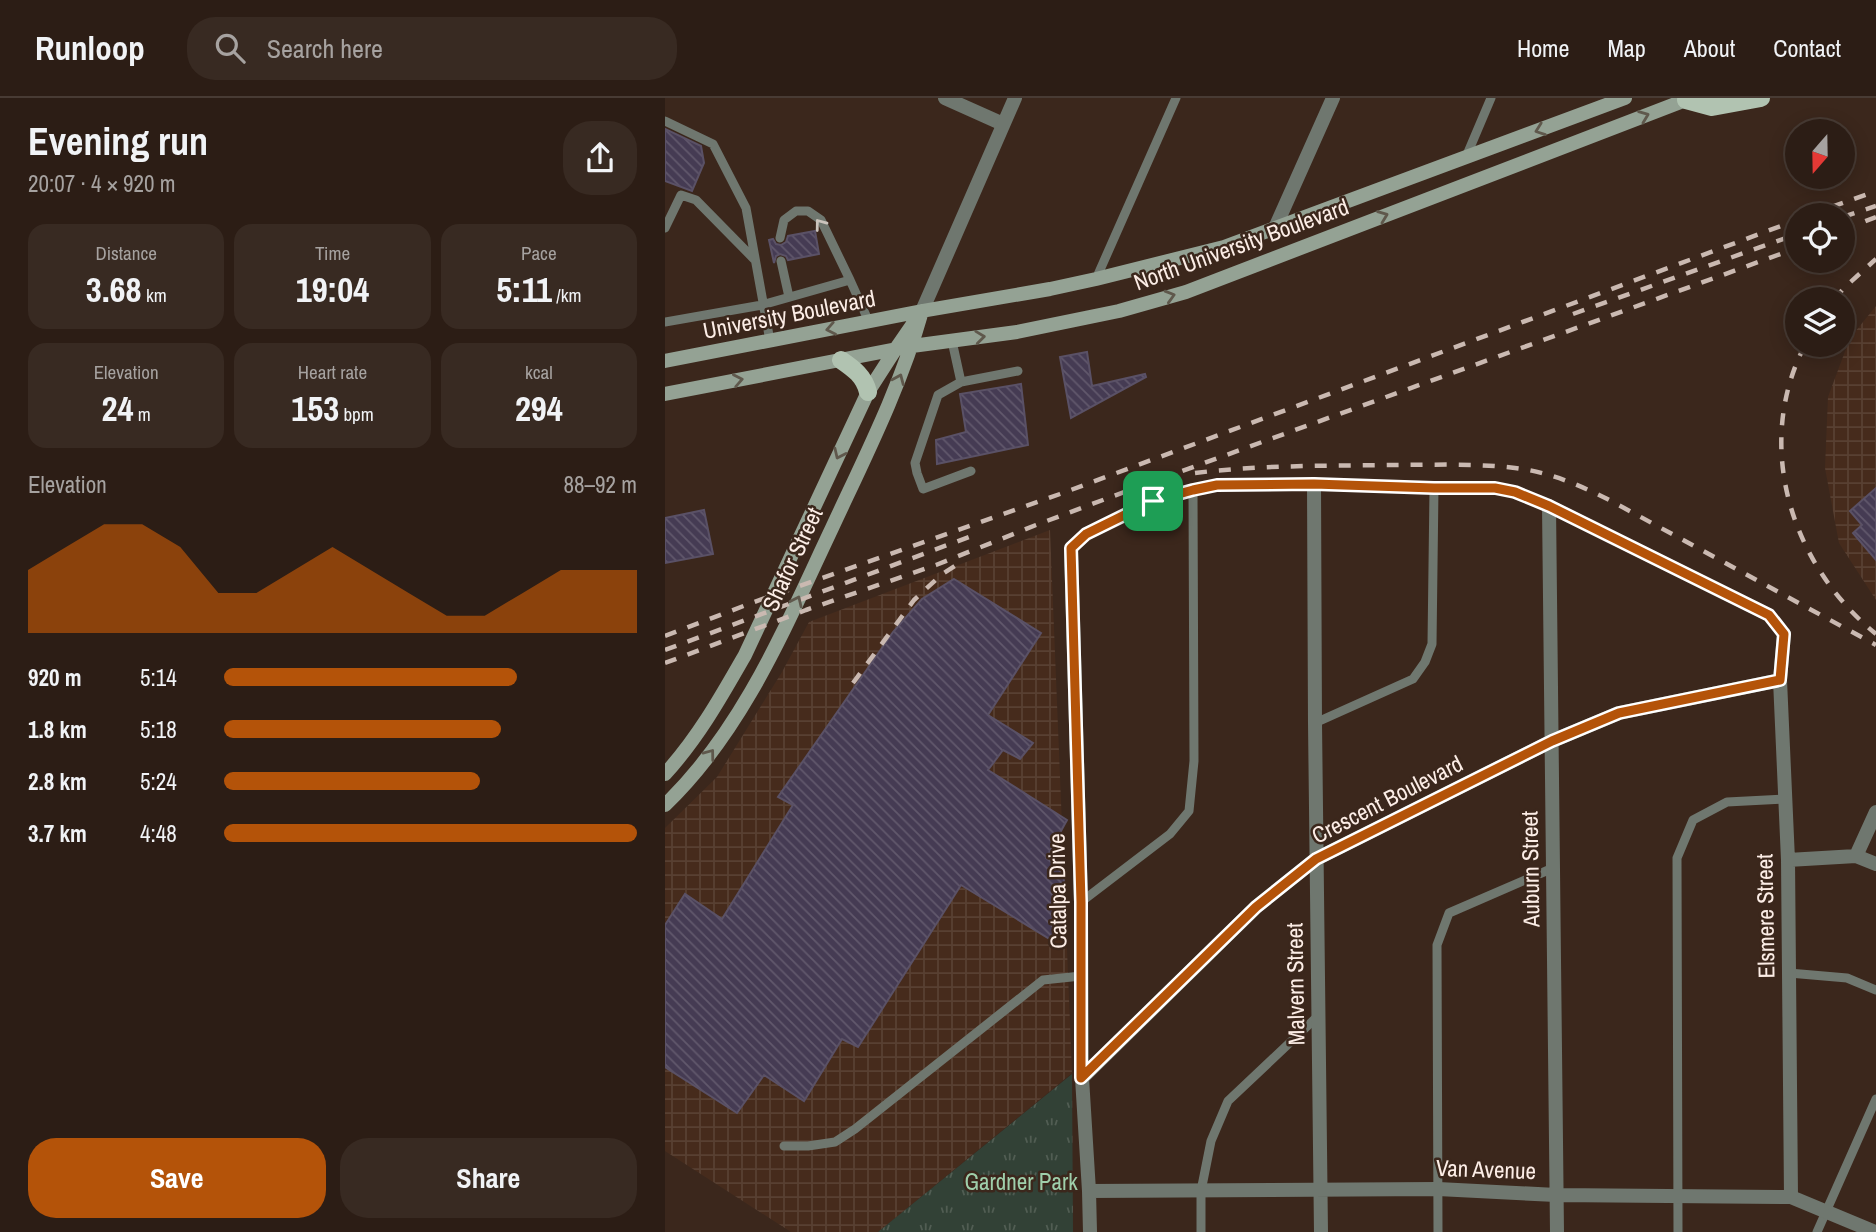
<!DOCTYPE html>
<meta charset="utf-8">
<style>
:root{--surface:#2c1d15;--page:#382a22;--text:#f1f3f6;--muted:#a6a2a0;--line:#483b34;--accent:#b45309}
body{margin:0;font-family:"Archivo Narrow",sans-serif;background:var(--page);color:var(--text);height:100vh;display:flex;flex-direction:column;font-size:26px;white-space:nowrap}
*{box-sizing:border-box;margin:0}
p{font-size:23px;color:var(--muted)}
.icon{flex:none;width:38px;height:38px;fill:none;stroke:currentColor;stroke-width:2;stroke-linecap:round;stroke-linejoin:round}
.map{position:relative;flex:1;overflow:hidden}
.drawer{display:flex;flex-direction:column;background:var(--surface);width:665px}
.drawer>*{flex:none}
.needle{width:46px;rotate:200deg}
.controls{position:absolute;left:1120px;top:21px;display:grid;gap:14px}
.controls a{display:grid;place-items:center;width:70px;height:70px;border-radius:50%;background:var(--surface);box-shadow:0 4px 18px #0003,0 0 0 2px var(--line);font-size:35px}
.pin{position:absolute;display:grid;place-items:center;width:60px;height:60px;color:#fff;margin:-30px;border-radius:14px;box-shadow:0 4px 10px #0006}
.round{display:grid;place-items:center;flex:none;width:74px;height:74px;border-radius:28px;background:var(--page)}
.headline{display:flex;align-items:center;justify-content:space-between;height:119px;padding:0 28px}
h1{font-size:38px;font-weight:700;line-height:52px}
.stats{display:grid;grid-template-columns:repeat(3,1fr);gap:10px;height:119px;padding:7px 28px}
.stats div{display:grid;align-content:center;border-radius:18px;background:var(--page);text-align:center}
.stats b{font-size:35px;font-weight:700}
.stats small{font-size:19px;font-weight:400}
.stats p{font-size:19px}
.chart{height:196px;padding:14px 28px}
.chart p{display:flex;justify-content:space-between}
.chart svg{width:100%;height:126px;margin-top:7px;fill:var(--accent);opacity:.7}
.primary-button{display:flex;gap:14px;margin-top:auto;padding:14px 28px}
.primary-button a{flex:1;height:80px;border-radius:28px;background:var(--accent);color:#fff;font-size:28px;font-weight:700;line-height:80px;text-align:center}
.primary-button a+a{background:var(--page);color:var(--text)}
ul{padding:0 28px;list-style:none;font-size:23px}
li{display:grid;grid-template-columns:112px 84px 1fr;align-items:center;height:52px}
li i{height:18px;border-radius:9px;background:var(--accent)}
header{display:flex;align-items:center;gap:42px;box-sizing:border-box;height:98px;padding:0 35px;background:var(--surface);border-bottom:2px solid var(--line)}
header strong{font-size:33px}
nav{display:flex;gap:38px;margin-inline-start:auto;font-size:24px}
.search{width:490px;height:63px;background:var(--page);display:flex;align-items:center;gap:18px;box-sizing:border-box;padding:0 24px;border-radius:28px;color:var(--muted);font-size:26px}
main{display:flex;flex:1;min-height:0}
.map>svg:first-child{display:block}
.industrial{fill:url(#industrial-grid)}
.park{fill:url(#park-tufts)}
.building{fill:url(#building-back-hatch);stroke:#5a5166;stroke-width:2}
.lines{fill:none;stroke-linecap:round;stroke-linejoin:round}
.service{stroke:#6f776f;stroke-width:9}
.minor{stroke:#6f776f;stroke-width:14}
.tertiary{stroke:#6f776f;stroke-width:14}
.secondary{stroke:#94a294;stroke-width:14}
.primary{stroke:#b1c3b1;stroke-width:18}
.rail{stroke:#cab9b1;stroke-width:4.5;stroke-dasharray:12 12;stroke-linecap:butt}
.oneway{stroke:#5f584c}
.oneway2{stroke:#cbc4bc}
.route-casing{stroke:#fff;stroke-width:14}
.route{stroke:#b45309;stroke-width:9}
.labels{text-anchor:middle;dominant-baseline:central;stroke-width:5;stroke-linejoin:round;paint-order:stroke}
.street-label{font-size:23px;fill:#fcede6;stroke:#3b271c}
.park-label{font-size:23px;fill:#9fcfab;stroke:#3b271c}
</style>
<header>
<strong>Runloop</strong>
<div class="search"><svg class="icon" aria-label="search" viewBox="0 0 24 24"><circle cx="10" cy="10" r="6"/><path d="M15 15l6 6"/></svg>Search here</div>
<nav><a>Home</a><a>Map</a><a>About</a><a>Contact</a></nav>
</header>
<main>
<section class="drawer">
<div class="headline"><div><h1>Evening run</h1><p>20:07 · 4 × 920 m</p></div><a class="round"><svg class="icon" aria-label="share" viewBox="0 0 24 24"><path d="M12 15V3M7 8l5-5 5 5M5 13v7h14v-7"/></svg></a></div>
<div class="stats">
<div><p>Distance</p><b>3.68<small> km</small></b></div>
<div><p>Time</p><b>19:04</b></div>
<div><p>Pace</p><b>5:11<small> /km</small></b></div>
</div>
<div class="stats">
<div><p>Elevation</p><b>24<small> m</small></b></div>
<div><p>Heart rate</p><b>153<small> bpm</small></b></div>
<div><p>kcal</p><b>294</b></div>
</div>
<div class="chart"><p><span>Elevation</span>88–92 m</p>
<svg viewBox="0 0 160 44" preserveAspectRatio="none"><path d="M0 44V22L10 14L20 6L30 6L40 14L50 30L60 30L70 22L80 14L90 22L100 30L110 38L120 38L130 30L140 22L150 22L160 22V44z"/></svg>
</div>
<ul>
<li><b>920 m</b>5:14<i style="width:71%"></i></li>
<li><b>1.8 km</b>5:18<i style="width:67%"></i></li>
<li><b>2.8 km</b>5:24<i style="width:62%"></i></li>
<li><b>3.7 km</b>4:48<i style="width:100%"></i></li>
</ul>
<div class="primary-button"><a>Save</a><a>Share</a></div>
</section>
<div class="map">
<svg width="1211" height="1134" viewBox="0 0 1211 1134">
<defs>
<pattern id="industrial-grid" width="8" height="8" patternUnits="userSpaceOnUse" patternTransform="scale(1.75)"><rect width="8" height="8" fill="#462b1c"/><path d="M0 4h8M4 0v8" fill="none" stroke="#584032"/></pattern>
<pattern id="park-tufts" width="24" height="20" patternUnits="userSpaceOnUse" patternTransform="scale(1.75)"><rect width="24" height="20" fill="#324136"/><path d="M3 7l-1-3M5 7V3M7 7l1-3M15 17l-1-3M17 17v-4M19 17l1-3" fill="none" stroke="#515d53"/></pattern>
<pattern id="building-back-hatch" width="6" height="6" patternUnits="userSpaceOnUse" patternTransform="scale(1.75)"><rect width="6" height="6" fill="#453b53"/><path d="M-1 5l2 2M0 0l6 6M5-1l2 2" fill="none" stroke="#61586c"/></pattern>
</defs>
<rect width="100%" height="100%" fill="#3b271c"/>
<path class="industrial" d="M1211 208V502L1174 445 1160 370 1163 299 1185 240Z
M385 432 407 975 213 1134H126L0 1053V730L52 679 117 574 144 524Z"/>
<path class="park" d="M407 975 408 1134H213L407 976Z"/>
<path class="building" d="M0 31 36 48 39 65 27 93 0 83Z
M150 133 154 156 123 162 121 158 115 156 111 158 109 165 104 142 108 141 111 146 116 147 121 144 123 138Z
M422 254 427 288 480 276 481 279 406 320 395 259Z
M356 286 363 347 272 366 271 342 301 334 295 296Z
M1211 390V462L1188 435 1197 427 1185 413Z
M39 412 48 456 0 465V420Z
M289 481 376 535 323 617 368 645 355 661 338 652 323 672 402 722 381 760 398 773 402 818 388 843 296 787 193 949 177 941 139 1003 99 977 72 1015 0 969V827L20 796 57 821 128 707 113 699 228 534 257 501Z"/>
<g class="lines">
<path class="service" d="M0 23 48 46 81 110 105 243
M801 59 826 0
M0 130 16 97 31 102 90 162
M115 140 119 122 131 113H143L156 122 185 182
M116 163 124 199
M431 181 511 0
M0 224 97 207 185 182 204 224
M287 243 296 284 353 273
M296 284 273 297 250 365 252 375 258 391 306 373
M406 450 421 436 488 403 552 387 649 386 769 390H829L850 394 884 408 1104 517 1119 536
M650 625 748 581 760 564 767 546 769 390
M416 804 505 736 524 713 529 663 528 392
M1124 875 1182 880 1211 892
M119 1048H143L170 1044 190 1031 378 882 416 878
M536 1134V1093L546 1043 563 1003 653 918
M773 1134 772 847 784 815 888 770
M1013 1134 1012 760 1028 722 1062 704 1121 701
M1152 1134 1211 1001"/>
<path class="minor" d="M280 0 338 26
M610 130 668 0
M649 386 650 625 656 1134
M884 408 892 1134
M406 450 416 804 417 980 424 1093 425 1134
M1119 536 1115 582 1123 762 1126 1099
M1191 758 1211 714
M1123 762 1191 758 1211 766
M417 980 591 809 651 761 887 643 954 615 1115 582
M424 1093 773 1091 891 1097 1126 1099 1210 1134"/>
<path class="tertiary" d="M257 213 350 0"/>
<path class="secondary" d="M0 263 257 213 385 191 431 181 559 149 960 0
M0 296 247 248 352 234 454 213 521 194 1026 0
M0 676C33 640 56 599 80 557L203 294 230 252 250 223
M0 707C79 631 121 527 167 430 200 359 236 288 257 213"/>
<path class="primary" d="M1021 2 1047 9 1096 0
M176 262C189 271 199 278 203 294"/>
<path class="rail" d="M1144 117 1211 93
M1178 119 1211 108
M1178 132 1211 119
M1169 201 1180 189 1211 161
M908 216 1132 136
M1140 247C1088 347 1126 467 1211 536
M530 375C594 367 658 368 722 367 764 367 808 365 850 370 886 374 919 389 950 405L1211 547
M0 538 89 504 395 396 1132 122
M0 552 304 439
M0 565 141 512 271 467 371 427 462 393 1132 150
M188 585 249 502 276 477 296 464"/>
</g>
<defs><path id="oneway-chevron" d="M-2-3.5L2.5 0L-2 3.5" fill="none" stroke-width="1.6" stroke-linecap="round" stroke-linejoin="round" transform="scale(1.75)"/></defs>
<g class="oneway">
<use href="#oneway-chevron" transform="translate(979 18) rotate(-21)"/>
<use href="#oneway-chevron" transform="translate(875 32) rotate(160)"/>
<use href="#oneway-chevron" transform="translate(718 118) rotate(-21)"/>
<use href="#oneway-chevron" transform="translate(505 198) rotate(-16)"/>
<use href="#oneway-chevron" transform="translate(166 231) rotate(169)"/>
<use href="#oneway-chevron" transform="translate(315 239) rotate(-7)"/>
<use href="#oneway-chevron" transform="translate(234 281) rotate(-67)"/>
<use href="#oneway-chevron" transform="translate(73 282) rotate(-11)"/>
<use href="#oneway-chevron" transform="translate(174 356) rotate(115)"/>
<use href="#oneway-chevron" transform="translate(132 503) rotate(-65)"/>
<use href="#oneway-chevron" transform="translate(45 656) rotate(-53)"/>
</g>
<use class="oneway2" href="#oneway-chevron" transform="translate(155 126) rotate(-127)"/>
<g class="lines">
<g class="route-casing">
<path id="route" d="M649 386 769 390H830L850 394 884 408 1104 517 1119 536 1115 582 954 615 887 643 651 761 591 809 416 980V804L406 450 421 436 488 403 528 392 552 387Z"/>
</g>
<use href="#route" class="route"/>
</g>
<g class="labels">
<g class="street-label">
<text transform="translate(576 146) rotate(-20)">North University Boulevard</text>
<text transform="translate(124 216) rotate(-11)">University Boulevard</text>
<text transform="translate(127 461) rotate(-65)">Shafor Street</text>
<text transform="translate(722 701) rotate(-27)">Crescent Boulevard</text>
<text transform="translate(865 771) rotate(-91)">Auburn Street</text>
<text transform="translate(392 793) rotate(-91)">Catalpa Drive</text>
<text transform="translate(1100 818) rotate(-91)">Elsmere Street</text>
<text transform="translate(630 886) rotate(-91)">Malvern Street</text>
<text transform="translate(821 1071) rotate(2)">Van Avenue</text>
</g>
<g class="park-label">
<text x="356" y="1083">Gardner Park</text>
</g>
</g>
</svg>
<div class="controls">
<a><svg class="needle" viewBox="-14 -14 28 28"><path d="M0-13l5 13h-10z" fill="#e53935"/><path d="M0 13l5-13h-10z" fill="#a6a2a0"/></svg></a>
<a><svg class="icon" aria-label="locate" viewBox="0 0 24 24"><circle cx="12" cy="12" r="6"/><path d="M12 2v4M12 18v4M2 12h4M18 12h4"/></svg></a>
<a><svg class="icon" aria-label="layers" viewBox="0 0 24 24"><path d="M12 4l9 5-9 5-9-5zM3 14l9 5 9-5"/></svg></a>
</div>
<div class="pin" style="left:488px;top:403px;background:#1e9e55"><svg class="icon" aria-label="arrive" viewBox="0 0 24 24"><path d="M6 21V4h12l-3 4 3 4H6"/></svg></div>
</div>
</main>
